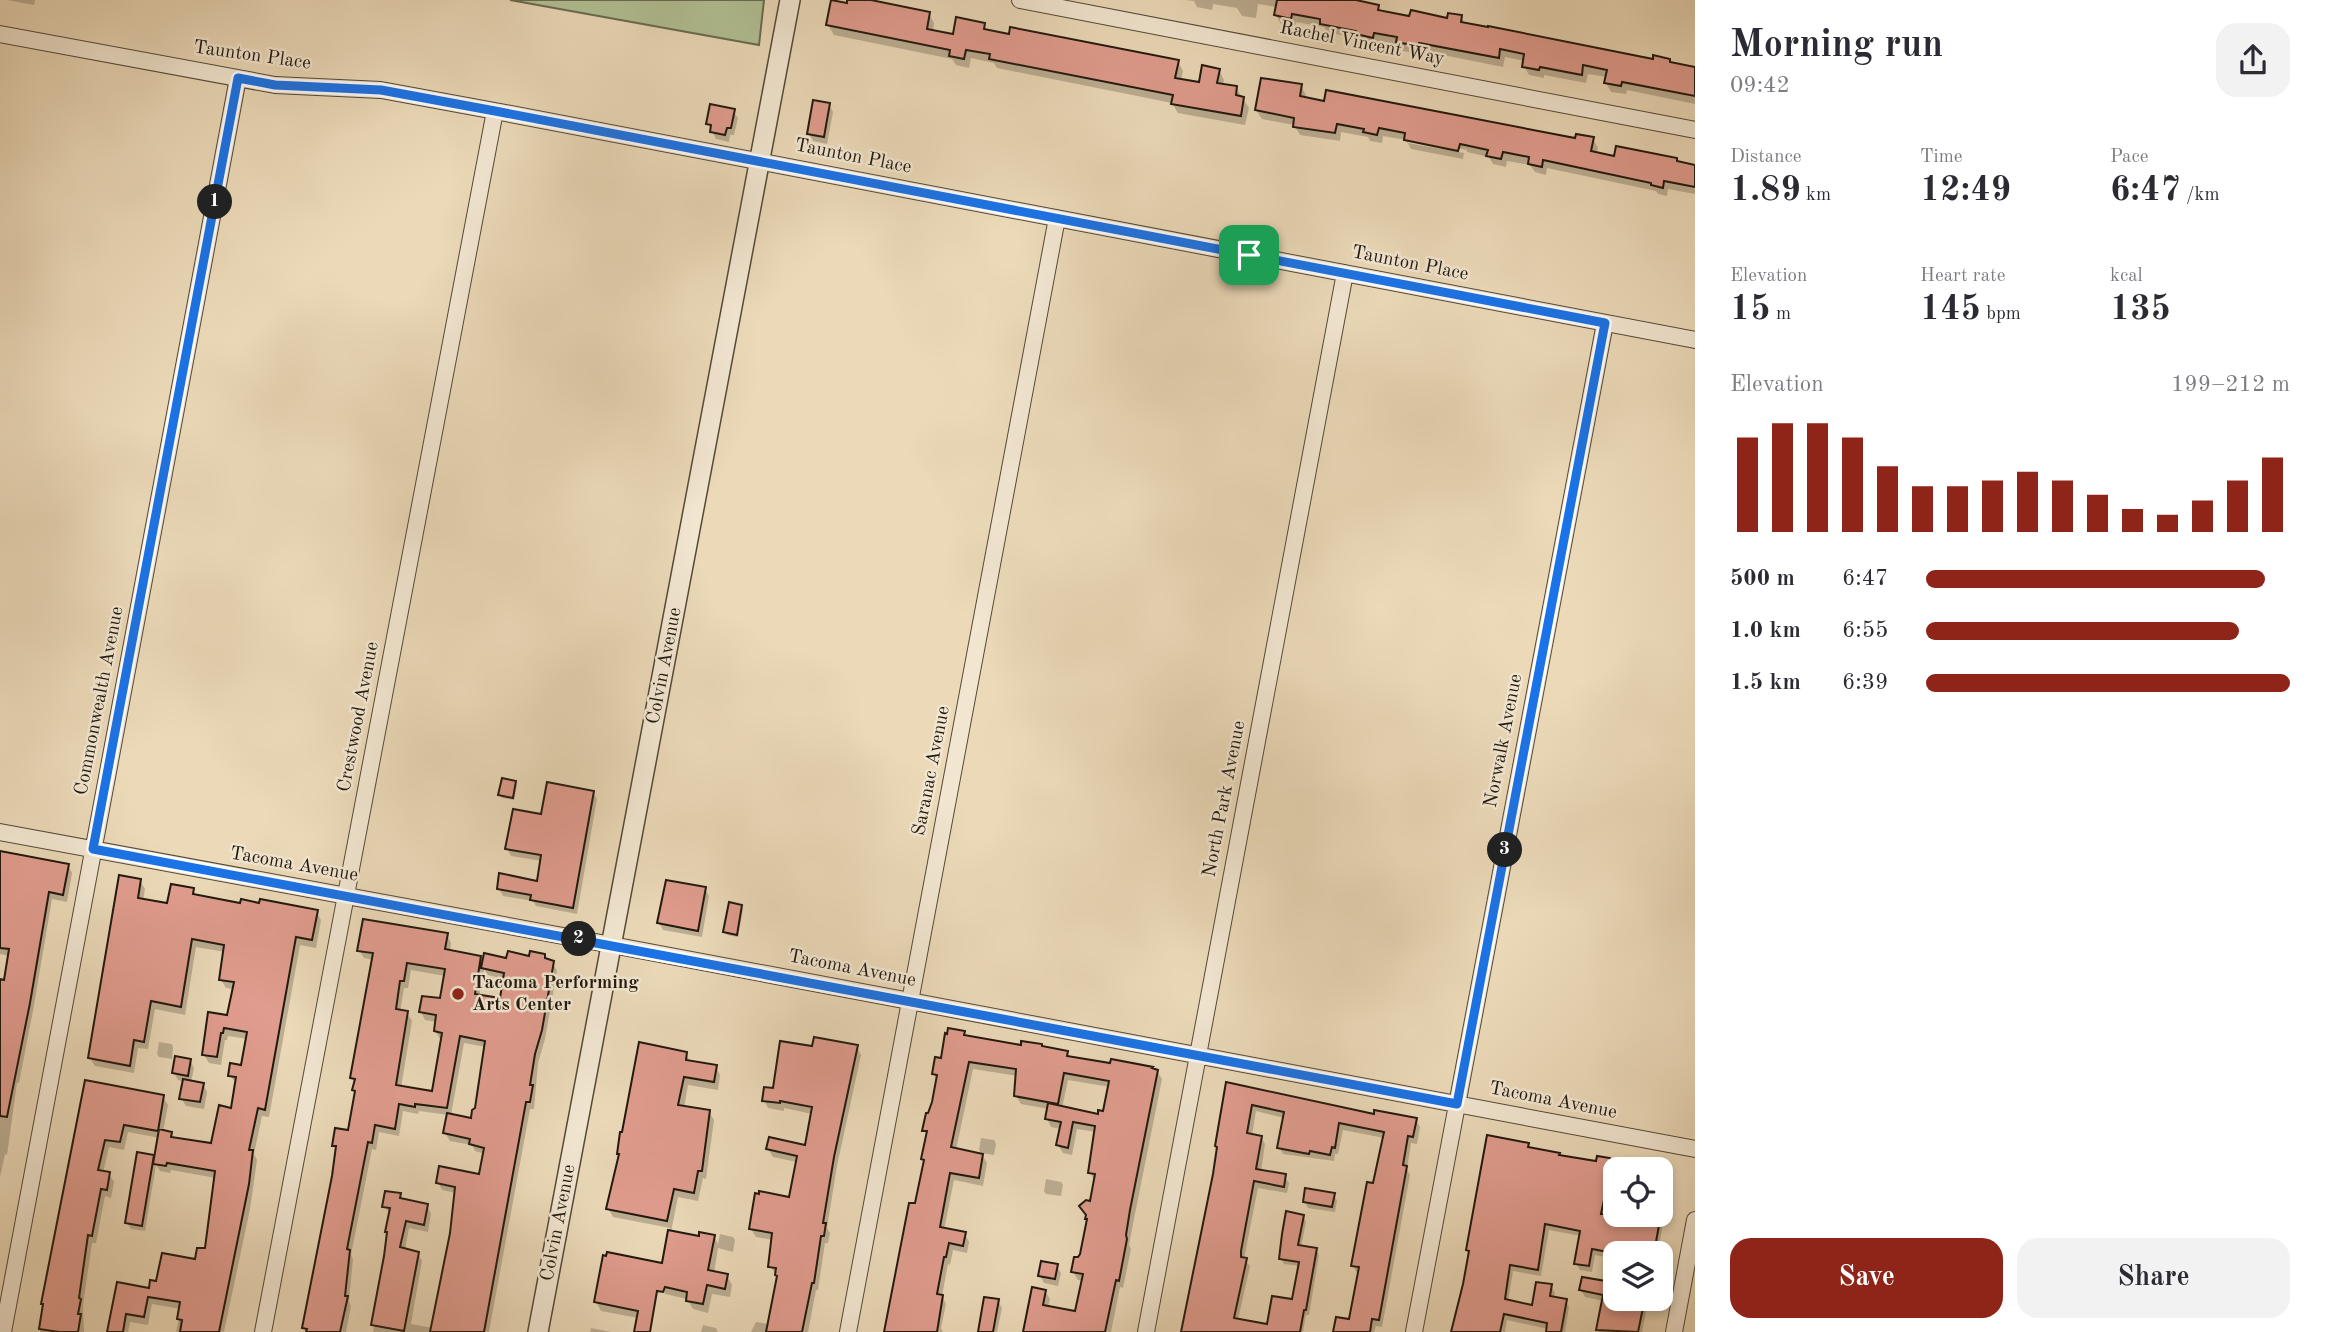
<!DOCTYPE html>
<meta charset="utf-8">
<style>
:root{--surface:#fff;--page:#f2f2f3;--text:#2b2b33;--muted:#7c7c81;--accent:#8f2418}
body{margin:0;font-family:"Old Standard TT",serif;background:var(--page);color:var(--text);height:100vh;display:flex;flex-direction:column;font-size:26px;white-space:nowrap}
*{box-sizing:border-box;margin:0}
p{font-size:23px;color:var(--muted)}
.icon{flex:none;width:38px;height:38px;fill:none;stroke:currentColor;stroke-width:2;stroke-linecap:round;stroke-linejoin:round}
.map{position:relative;flex:1;overflow:hidden}
.sheet{display:flex;flex-direction:column;background:var(--surface);width:630px}
.sheet>*{flex:none}
.tools{position:absolute;left:1603px;top:1157px;display:grid;gap:14px}
.tools a{display:grid;place-items:center;width:70px;height:70px;border-radius:14px;background:var(--surface);box-shadow:0 4px 10px #0003;font-size:35px}
.pin{position:absolute;display:grid;place-items:center;width:60px;height:60px;color:#fff;margin:-30px;border-radius:14px;box-shadow:0 4px 10px #0006}
.km{position:absolute;width:35px;height:35px;margin:-18px;border-radius:50%;background:#222;color:#fff;font-size:19px;line-height:35px;text-align:center}
.round{display:grid;place-items:center;flex:none;width:74px;height:74px;border-radius:21px;background:var(--page)}
.head{display:flex;align-items:center;justify-content:space-between;height:119px;padding:0 35px}
h1{font-size:38px;font-weight:600;line-height:52px}
.metrics{display:grid;grid-template-columns:repeat(3,1fr);gap:10px;height:119px;padding:7px 35px}
.metrics div{display:grid;align-content:center}
.metrics b{font-size:35px;font-weight:600}
.metrics small{font-size:19px;font-weight:400}
.metrics p{font-size:19px}
.chart{height:196px;padding:14px 35px}
.chart p{display:flex;justify-content:space-between}
.chart svg{width:100%;height:126px;margin-top:7px;stroke:var(--accent);stroke-width:6}
.action{display:flex;gap:14px;margin-top:auto;padding:14px 35px}
.action a{flex:1;height:80px;border-radius:21px;background:var(--accent);color:#fff;font-size:28px;font-weight:600;line-height:80px;text-align:center}
.action a+a{background:var(--page);color:var(--text)}
ul{padding:0 35px;list-style:none;font-size:23px}
li{display:grid;grid-template-columns:112px 84px 1fr;align-items:center;height:52px}
li i{height:18px;border-radius:9px;background:var(--accent)}
main{display:flex;flex:1;min-height:0}
.map>svg:first-child{display:block}
.green{fill:#b1c094;stroke:#696c51;stroke-width:2}
.shadow{fill:#0003;fill-rule:evenodd}
.building{fill:#e09c8e;stroke:#21190e;stroke-width:2;fill-rule:evenodd}
.lines{fill:none;stroke-linecap:round;stroke-linejoin:round}
.minor-casing{stroke:#544938;stroke-width:18}
.tertiary-casing{stroke:#544938;stroke-width:22}
.minor{stroke:#f2e6d1;stroke-width:16}
.tertiary{stroke:#f2e6d1;stroke-width:19}
.route-casing{stroke:#fff;stroke-width:14}
.route{stroke:#1a73e8;stroke-width:9}
.poi-dot{fill:#8f2418;stroke:#f2e6d1;stroke-width:2.5}
.labels{text-anchor:middle;dominant-baseline:central;stroke-width:5;stroke-linejoin:round;paint-order:stroke}
.street-label{font-size:19px;fill:#21190e;stroke:#f2e6d1}
.poi-label{font-size:19px;font-weight:bold;fill:#21190e;stroke:#f2e6d1;text-anchor:start}
</style>
<main>
<div class="map">
<svg width="1695" height="1332" viewBox="0 0 1695 1332">
<rect width="100%" height="100%" fill="#ebd9b8"/>
<filter id="stains"><feTurbulence type="fractalNoise" baseFrequency=".00286" numOctaves="4"/><feColorMatrix values="0 0 0 0 .2 0 0 0 0 .09 0 0 0 0 .02 0 0 0 .5 -.17"/></filter>
<radialGradient id="worn" r=".72"><stop offset=".6" stop-color="#630" stop-opacity="0"/><stop offset="1" stop-color="#630" stop-opacity=".3"/></radialGradient>
<path class="green" d="M510 0H764L759 45Z"/>
<path class="shadow" d="M7 0H35L34 5Z
M849 0H859L929 14 934 23 933 32 954 36 984 25 988 32 1178 62 1183 71 1181 81 1200 84 1219 70 1224 80 1223 86 1236 88 1249 108 1245 125 1178 113 1172 103 997 68 994 63 971 58 969 68 956 65 952 59 834 35 828 25 848 5Z
M1186 0H1347L1378 6 1382 13 1411 18 1448 20 1461 17 1466 25 1654 61 1669 60 1671 64 1695 68V104L1627 90 1626 94 1611 92 1606 83 1607 77 1588 74 1586 83 1544 75V78L1529 75 1524 66 1525 61 1505 57 1503 67 1423 51 1422 54 1403 51 1400 45 1378 41 1377 46 1363 43 1360 39 1327 32 1324 27 1296 22 1295 27 1281 24 1276 15 1277 7 1258 4 1256 18 1242 16 1237 8 1213 4 1212 10 1197 7 1194 1Z
M1301 86 1306 95 1305 99 1576 140 1593 139 1598 148 1596 154 1616 158 1676 160 1678 163 1695 166V194L1668 189 1667 196 1658 194 1656 191 1547 168 1546 175 1535 172 1530 165 1507 161 1506 167 1493 164 1489 157 1467 152V150L1408 139V143L1464 153 1463 159 1411 149 1406 140 1383 136 1382 143 1370 141 1368 137 1341 132 1340 141 1300 135 1294 125 1262 119 1256 110Z
M829 104 833 112 827 144 813 141 809 134Z
M733 111 738 118 734 135H730L729 142 716 139 708 123Z
M515 782 517 785 514 800 502 798 500 795Z
M593 792 597 799 577 914 536 906 533 901 503 896 499 889 538 883 542 861 511 856 507 849Z
M0 853 68 865 72 873 67 902 52 899 33 1011 19 1083H17L7 1155 5 1154 0 1177V981L6 982 10 956 0 954Z
M140 881 145 889 143 901 169 905 193 890 197 897 242 905 316 911 321 920 316 948 300 945 269 1117 262 1116 254 1154 257 1160 250 1209 224 1332H176L181 1309 152 1304 148 1325 130 1322 128 1332H108V1326L157 1283 196 1261 207 1250 216 1178 171 1170 170 1173 160 1171 156 1165 145 1231 131 1229 127 1223 152 1157 155 1162 160 1138 128 1132 124 1150 109 1147 103 1173 109 1174 114 1182 111 1198 105 1196 96 1243H92L83 1305 84 1332H40L51 1260 86 1082 163 1097 168 1105 163 1132 171 1133 175 1139 212 1145 232 1110 237 1084 230 1076 242 1067 248 1039 228 1036 227 1040H225L221 1065 209 1063 204 1055 229 1017 234 989 226 988 221 980 225 952 196 947 185 1015 155 1009 148 1049 138 1048 134 1073 95 1066 90 1058Z
M705 889 709 896 702 937 663 930 659 923Z
M741 906 743 909 738 937 727 935 725 932Z
M447 935 451 943 450 952 480 958 484 964 544 956 547 961 553 963 557 971 545 1039 538 1063 534 1109H530L489 1332H373L389 1235 390 1214 384 1206 400 1195 403 1201 427 1206 431 1214 428 1232 409 1228 405 1250 418 1253 422 1261 411 1324 433 1328 451 1233 456 1193 442 1190 438 1182 480 1176 485 1154 475 1151 472 1145 450 1141 445 1133 449 1115 419 1111 418 1114 403 1111 399 1136 379 1132 376 1150 372 1149 351 1255 353 1259 349 1301 351 1306 346 1332H306L304 1328 337 1151 334 1145 349 1132 356 1094 354 1090 355 1085 352 1078 373 960 364 958 359 950ZM484 969 488 975 505 979 501 1000 479 997ZM411 970 445 976 441 1000 421 1012 425 1020 437 1022 435 1031 440 1039H443L434 1093 401 1088 412 1021 407 1013 400 1012 404 988H408ZM464 1043 486 1047 476 1109 472 1120 451 1115Z
M964 1032 967 1037 1067 1052 1070 1058 1157 1071 1162 1079 1134 1219 1129 1245 1131 1249 1123 1288 1120 1287 1111 1332H1025L1045 1291 1050 1299 1048 1307 1077 1313 1084 1281 1078 1280 1073 1272 1079 1259 1091 1203 1094 1180 1090 1172 1096 1132 1077 1129 1072 1155 1063 1153 1058 1145 1061 1129 1051 1127 1047 1119 1049 1109 1021 1104 1016 1096 1018 1076 973 1069 956 1150 982 1155 987 1163 983 1186 954 1180 944 1230 965 1234 969 1242 967 1253 953 1250 950 1265 948 1264 942 1296 946 1304 941 1328 943 1332H885L925 1162 923 1159 928 1136 924 1130 937 1080 934 1074ZM1068 1080 1110 1087 1104 1113 1099 1116 1062 1108Z
M159 1042 172 1044 173 1047 172 1059 159 1057 157 1054Z
M857 1047 861 1055 837 1166 827 1228 830 1233 828 1243H825L818 1290H816L808 1332H751L756 1322 769 1324 778 1277 770 1266 773 1240 756 1237 751 1229 790 1199 797 1162 773 1157 768 1149 806 1147 812 1114 784 1108V1111L768 1108 764 1100 814 1048Z
M686 1054 691 1063 716 1067 720 1075 718 1090 688 1085 684 1108 709 1112 714 1120 706 1179 703 1178 698 1201 678 1197 671 1232 700 1238 714 1236 718 1244 720 1234 733 1237 735 1240 733 1252 718 1248 714 1273 727 1276 732 1285 730 1297 712 1294 708 1313 693 1309 687 1299 665 1294 661 1286 644 1283 638 1318 601 1311 596 1302 663 1266 670 1228 613 1217 608 1208 620 1156 618 1153Z
M190 1060 194 1068 191 1082 203 1084 207 1092 204 1109 186 1106 181 1098 184 1082 178 1080 174 1073Z
M1228 1084 1375 1116 1416 1120 1420 1127 1417 1144 1411 1143 1407 1169 1410 1175 1382 1327 1376 1326 1374 1332H1335L1350 1321 1360 1273H1357L1353 1266 1384 1138 1343 1130 1338 1154H1335L1334 1161 1283 1154 1279 1147 1284 1118 1256 1111 1252 1135 1261 1137 1265 1144 1261 1172 1284 1176 1289 1183 1287 1193 1258 1188 1244 1259 1250 1266 1238 1320 1267 1332H1181L1182 1326 1184 1327 1215 1174Z
M981 1138 994 1140 996 1144 994 1155 981 1153 979 1150Z
M1528 1144 1531 1150 1597 1163 1609 1160 1611 1164 1634 1168 1635 1163 1659 1167 1660 1169H1615V1214H1661V1170L1666 1171 1670 1178 1658 1253H1615V1259L1595 1255 1592 1272 1580 1270 1576 1263 1581 1236 1549 1230 1541 1276 1513 1271 1508 1302 1534 1307 1551 1286 1555 1293 1554 1298 1565 1300 1569 1307 1565 1332H1548V1329L1507 1320 1505 1332H1454L1470 1255 1467 1250Z
M1046 1179 1061 1182 1063 1185 1061 1196 1046 1194 1044 1191Z
M1334 1195 1337 1201 1335 1212 1308 1208 1305 1202Z
M1303 1216 1306 1222 1301 1247 1316 1249 1319 1255 1309 1315H1306L1303 1332H1270L1293 1301 1300 1266 1284 1264 1281 1258Z
M1056 1265 1061 1273 1058 1286 1044 1283 1040 1276Z
M1583 1279 1615 1285V1298H1649L1642 1332H1599L1604 1301 1585 1297 1581 1290Z
M998 1301 1002 1308 997 1332H978Z
M703 1325 716 1328 718 1332H701Z
M591 1328 611 1332H590Z"/>
<path class="building" d="M831 0 847 3V0H871L930 12 927 29 953 34 956 17 985 23 984 29 1009 34 1010 27 1179 60 1175 78 1199 82 1202 65 1220 69 1217 83 1237 86 1236 95 1244 97 1241 116 1171 104 1173 95 989 59 990 54 966 50 964 59 949 56 950 50 826 25Z
M1277 0H1356L1379 5 1378 10 1409 16 1411 10 1447 18 1448 13 1462 15 1461 22 1488 27V26L1653 59V55L1670 59V62L1695 67V96L1622 82 1621 86 1604 83 1607 70 1583 65 1582 75 1540 67 1539 70 1522 67 1524 54 1500 49 1499 58 1419 43 1418 46 1396 42 1397 37 1374 33 1373 38 1356 34V31L1320 24V19L1292 14 1291 19 1274 15Z
M1261 78 1302 84 1300 96 1324 101 1326 90 1575 138 1576 134 1594 137 1591 151 1614 156 1616 146 1677 158V161L1695 165V187L1664 181 1663 188 1651 185V183L1543 160 1542 167 1528 164 1529 157 1503 152 1501 159 1486 156 1488 150 1460 144 1458 151 1404 140 1405 133 1379 128 1377 135 1363 132 1364 129 1337 124 1335 133 1293 127 1294 118 1255 110Z
M813 100 830 103 824 137 807 134Z
M710 104 735 109 731 128H727L725 135 710 132 711 125 706 124Z
M502 778 516 781 513 798 498 795Z
M547 782 594 791 573 908 530 900 531 895 497 889 499 873 537 881 541 855 505 849 513 809 541 814Z
M0 851 69 864 63 895 49 892 30 1003 7 1117 0 1116V979L4 980 9 949 0 948Z
M119 875 141 879 138 898 167 903 171 884 194 888 193 894 240 903 241 899 259 903 260 899 318 910 312 940 296 937 265 1110 258 1108 249 1150H253L249 1184 219 1332H180L182 1320 177 1319 180 1302 148 1297 144 1317 126 1314 123 1332H107L117 1282 149 1288 150 1280 156 1281 162 1253 195 1259 197 1248H205L215 1171 167 1163 166 1166 153 1164 159 1129 172 1132 171 1137 211 1143 219 1105 231 1108 236 1077 228 1076 230 1063 241 1065 247 1032 224 1028 223 1033H221L217 1057 202 1055 208 1012 227 1015 234 982 219 980 224 945 192 939 181 1007 151 1001 144 1042 134 1040 130 1066 88 1058Z
M666 880 706 887 698 931 657 923Z
M729 902 742 905 737 935 723 932Z
M363 919 448 933 445 949 481 956 475 994 500 998 504 973 481 968 484 953 506 958 508 951 529 956 530 951 545 954V958L554 961 542 1030 535 1054 530 1085H533L530 1102H526L484 1332H430L450 1233 455 1187 436 1183 439 1166 479 1174 484 1148 469 1144 470 1139 443 1133 447 1113 471 1118 472 1110 475 1108 485 1041 460 1036 447 1108 415 1104V1107L399 1104 395 1129 375 1125 372 1143 368 1142 347 1249 350 1250 345 1296H348L340 1332H306L307 1329 302 1328 332 1176 336 1146H332L335 1128 348 1130 355 1091 352 1090 355 1079 350 1078 373 953 357 951ZM407 963 445 969 440 998 422 996 419 1012 436 1015 434 1031 442 1033 432 1091 396 1085 408 1011 396 1009 400 981H404Z
M948 1028 965 1031 964 1035 1021 1045V1041L1042 1044V1046L1068 1051 1067 1056 1110 1063 1111 1059 1153 1067 1152 1068 1158 1070 1130 1210 1126 1235 1127 1239 1119 1281 1116 1280 1105 1332H1023L1032 1287 1046 1290 1043 1305 1075 1311 1083 1274 1071 1272 1074 1257H1078L1080 1254 1087 1219H1085L1086 1215 1079 1206 1086 1200 1090 1201 1095 1174 1088 1173 1095 1126 1073 1122 1068 1148 1056 1145 1061 1122 1045 1119 1048 1103 1098 1114V1110L1103 1111 1109 1081 1064 1073 1058 1104 1014 1096 1016 1069 969 1062 951 1147 983 1154 979 1178 950 1173 940 1227 966 1232 963 1246 949 1243 946 1257H944L937 1294 943 1295 937 1332H884L909 1203H915L924 1160 921 1159 927 1131H922L926 1113H928L932 1102 937 1075 932 1074 935 1057 941 1058 945 1033 947 1034Z
M814 1037 858 1045 834 1157 823 1223H826L824 1236H821L814 1283H812L802 1332H766L777 1276 775 1275 776 1268 768 1267 772 1233 749 1229 755 1193 759 1194V1191L789 1197 797 1156 766 1149 769 1137 805 1145 812 1107 780 1101V1103L762 1101 764 1087 773 1088 780 1041 812 1046Z
M639 1042 687 1052 686 1060 717 1065 714 1082 684 1077 678 1105 710 1110 702 1171H698L694 1193 674 1189 667 1221 606 1209 619 1154H617L620 1132H622Z
M175 1056 191 1059 188 1076 172 1073Z
M183 1079 204 1083 200 1102 179 1099Z
M85 1080 164 1095 158 1131 124 1125 120 1142 105 1140 98 1170 110 1172 107 1190 101 1189 92 1236 88 1235 79 1298 81 1299 78 1314H81L78 1332H59L39 1329 43 1304H41Z
M1226 1082 1374 1114V1110L1417 1118 1413 1137 1408 1136 1403 1165 1407 1166 1379 1320 1372 1319 1370 1332H1333L1336 1317 1349 1319 1359 1267 1351 1266 1367 1182 1373 1183 1384 1132 1339 1123 1335 1148 1332 1147 1330 1155 1310 1151 1309 1154 1277 1148 1284 1112 1252 1105 1247 1133 1262 1136 1256 1169 1286 1174 1284 1187 1254 1181 1241 1251V1257L1247 1258 1234 1318 1267 1324 1272 1296 1292 1299 1299 1262 1279 1259 1282 1234 1286 1211 1304 1215 1298 1245 1317 1248 1306 1310H1304L1300 1332H1181L1213 1174 1217 1147 1215 1146Z
M1487 1135 1529 1143 1528 1147 1560 1153 1559 1155 1596 1161 1597 1156 1610 1158V1162H1612L1601 1214H1661L1654 1253H1613L1592 1249 1589 1266 1574 1264 1580 1231 1545 1224 1538 1270 1510 1265 1505 1299 1532 1305 1536 1282 1552 1284 1550 1296 1567 1299 1561 1332H1546L1547 1323 1504 1314 1500 1332H1451L1463 1284 1469 1251 1466 1250Z
M137 1152 154 1155 142 1226 125 1223Z
M1305 1188 1335 1193 1332 1207 1303 1202Z
M385 1191 401 1193 400 1198 428 1204 424 1225 406 1221 400 1247 419 1252 404 1331 371 1325 384 1256 387 1232H385L390 1208 382 1207Z
M668 1230 699 1236V1232L715 1235 708 1270 728 1274 725 1289 707 1285 703 1304 686 1301 687 1292 665 1287 663 1292 657 1291 650 1332H634L638 1311 594 1302 603 1255 606 1256 607 1252 662 1263Z
M1041 1261 1058 1264 1055 1279 1038 1276Z
M1609 1262 1615 1263V1298H1645L1638 1332 1596 1330 1603 1295 1579 1290 1582 1277 1606 1281Z
M984 1297 999 1299 993 1332H978Z"/>
<g class="lines">
<g class="minor-casing">
<path id="minor" d="M1020 0 1695 130
M0 34 275 85 381 90 495 111 1695 340
M0 832 612 945 1695 1149
M3 1332 238 78
M263 1332 495 111
M848 1332 1057 218
M1146 1332 1345 273
M1414 1332 1605 323
M1674 1332 1695 1220"/>
</g>
<g class="tertiary-casing">
<path id="tertiary" d="M538 1332 790 0"/>
</g>
<use href="#minor" class="minor"/>
<use href="#tertiary" class="tertiary"/>
</g>
<g class="lines">
<g class="route-casing">
<path id="route" d="M238 78 275 85 381 90 495 111 1605 323 1457 1104 93 849Z"/>
</g>
<use href="#route" class="route"/>
</g>
<circle class="poi-dot" cx="458" cy="994" r="7"/>
<g class="labels">
<g class="street-label">
<text transform="translate(1362 44) rotate(11)">Rachel Vincent Way</text>
<text transform="translate(252 56) rotate(8)">Taunton Place</text>
<text transform="translate(853 157) rotate(11)">Taunton Place</text>
<text transform="translate(1410 264) rotate(11)">Taunton Place</text>
<text transform="translate(665 666) rotate(-79)">Colvin Avenue</text>
<text transform="translate(100 701) rotate(-79)">Commonwealth Avenue</text>
<text transform="translate(359 717) rotate(-79)">Crestwood Avenue</text>
<text transform="translate(1504 741) rotate(-79)">Norwalk Avenue</text>
<text transform="translate(932 771) rotate(-79)">Saranac Avenue</text>
<text transform="translate(1225 799) rotate(-79)">North Park Avenue</text>
<text transform="translate(294 865) rotate(10)">Tacoma Avenue</text>
<text transform="translate(852 969) rotate(11)">Tacoma Avenue</text>
<text transform="translate(1553 1101) rotate(11)">Tacoma Avenue</text>
<text transform="translate(559 1223) rotate(-79)">Colvin Avenue</text>
</g>
<g class="poi-label">
<text x="472" y="983">Tacoma Performing<tspan x="472" dy="22">Arts Center</tspan></text>
</g>
</g>
<rect width="100%" height="100%" filter="url(#stains)"/>
<rect width="100%" height="100%" fill="url(#worn)"/>
</svg>
<div class="tools">
<a><svg class="icon" aria-label="locate" viewBox="0 0 24 24"><circle cx="12" cy="12" r="6"/><path d="M12 2v4M12 18v4M2 12h4M18 12h4"/></svg></a>
<a><svg class="icon" aria-label="layers" viewBox="0 0 24 24"><path d="M12 4l9 5-9 5-9-5zM3 14l9 5 9-5"/></svg></a>
</div>
<div class="pin" style="left:1249px;top:255px;background:#1e9e55"><svg class="icon" aria-label="arrive" viewBox="0 0 24 24"><path d="M6 21V4h12l-3 4 3 4H6"/></svg></div>
<b class="km" style="left:215px;top:202px">1</b>
<b class="km" style="left:579px;top:939px">2</b>
<b class="km" style="left:1505px;top:850px">3</b>
</div>
<section class="sheet">
<div class="head"><div><h1>Morning run</h1><p>09:42</p></div><a class="round"><svg class="icon" aria-label="share" viewBox="0 0 24 24"><path d="M12 15V3M7 8l5-5 5 5M5 13v7h14v-7"/></svg></a></div>
<div class="metrics">
<div><p>Distance</p><b>1.89<small> km</small></b></div>
<div><p>Time</p><b>12:49</b></div>
<div><p>Pace</p><b>6:47<small> /km</small></b></div>
</div>
<div class="metrics">
<div><p>Elevation</p><b>15<small> m</small></b></div>
<div><p>Heart rate</p><b>145<small> bpm</small></b></div>
<div><p>kcal</p><b>135</b></div>
</div>
<div class="chart"><p><span>Elevation</span>199–212 m</p>
<svg viewBox="0 0 160 44" preserveAspectRatio="none"><path d="M5 44V11M15 44V6M25 44V6M35 44V11M45 44V21M55 44V28M65 44V28M75 44V26M85 44V23M95 44V26M105 44V31M115 44V36M125 44V38M135 44V33M145 44V26M155 44V18"/></svg>
</div>
<ul>
<li><b>500 m</b>6:47<i style="width:93%"></i></li>
<li><b>1.0 km</b>6:55<i style="width:86%"></i></li>
<li><b>1.5 km</b>6:39<i style="width:100%"></i></li>
</ul>
<div class="action"><a>Save</a><a>Share</a></div>
</section>
</main>
